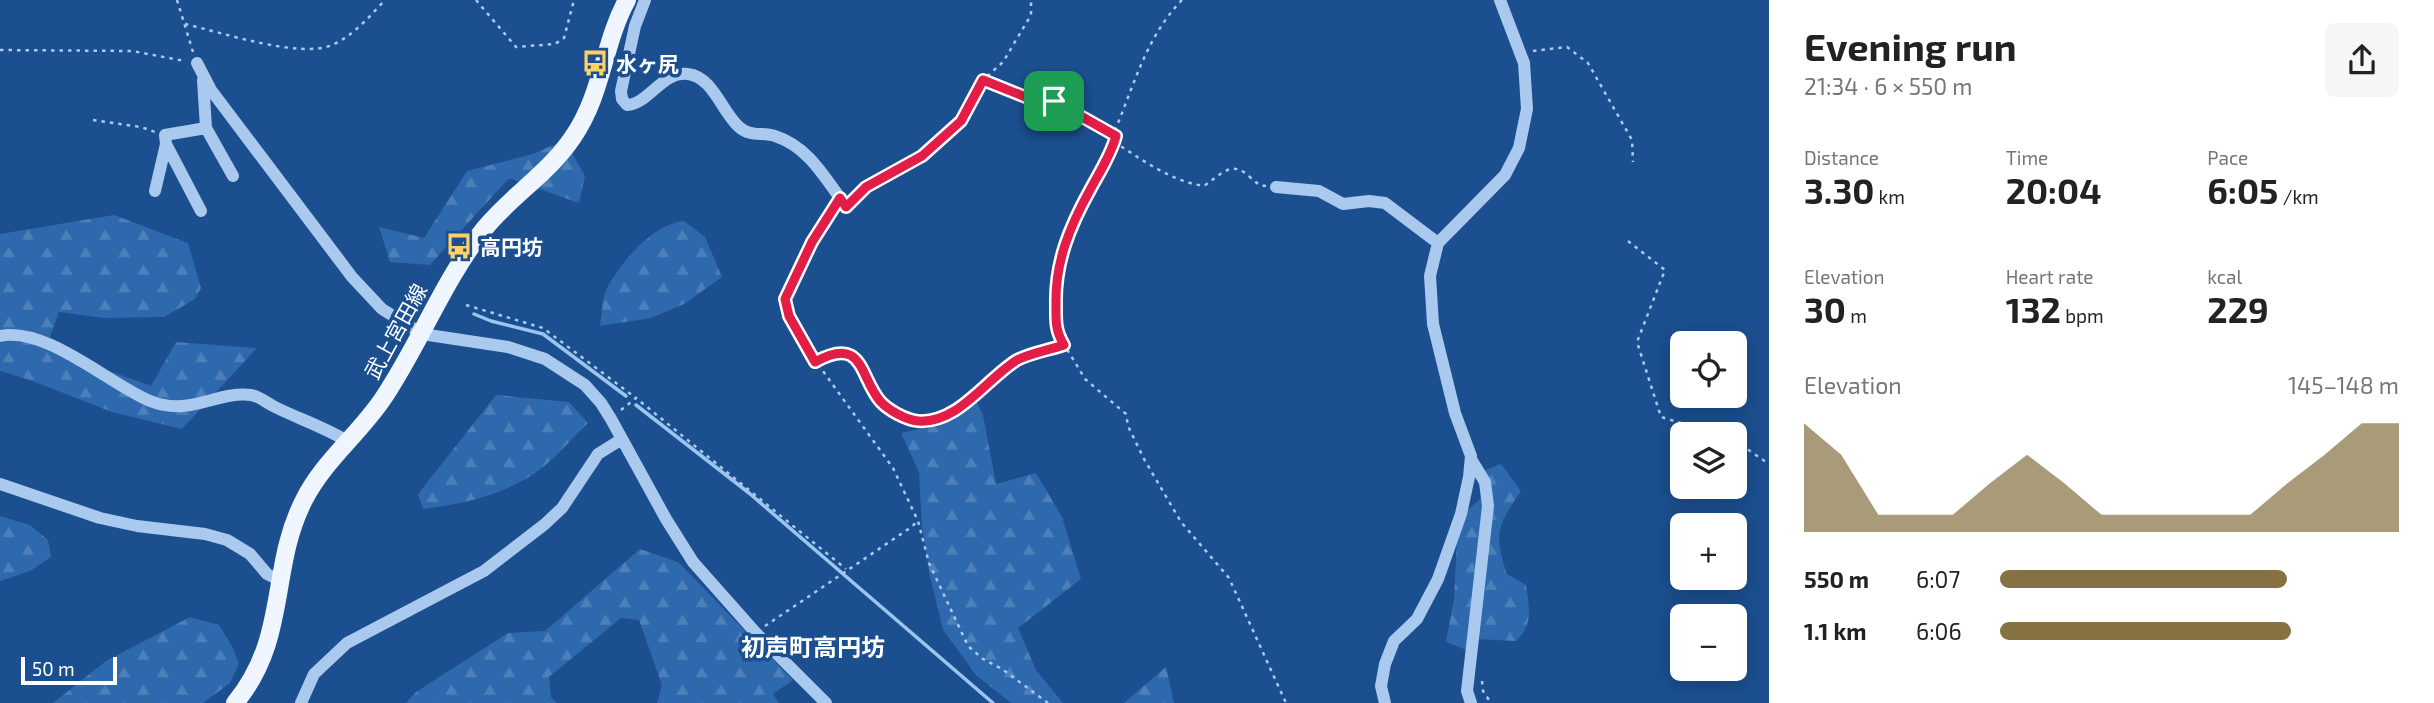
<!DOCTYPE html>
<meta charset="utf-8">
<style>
:root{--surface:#fff;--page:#f6f6f6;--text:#222;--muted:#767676;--accent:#857141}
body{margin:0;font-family:"Exo 2","Noto Sans JP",sans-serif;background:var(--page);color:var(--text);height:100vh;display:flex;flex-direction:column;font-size:26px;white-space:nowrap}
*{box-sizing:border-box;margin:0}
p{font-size:23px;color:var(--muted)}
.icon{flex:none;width:38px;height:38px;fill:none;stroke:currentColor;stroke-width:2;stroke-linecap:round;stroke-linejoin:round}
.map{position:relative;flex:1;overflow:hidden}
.drawer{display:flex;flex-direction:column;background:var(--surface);width:665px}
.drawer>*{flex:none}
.tools{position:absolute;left:1670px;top:331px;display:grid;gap:14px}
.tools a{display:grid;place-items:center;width:77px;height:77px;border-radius:10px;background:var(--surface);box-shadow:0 4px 18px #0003;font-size:35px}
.scale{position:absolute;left:21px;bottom:18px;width:96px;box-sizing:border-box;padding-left:7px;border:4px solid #fff;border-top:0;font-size:19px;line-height:24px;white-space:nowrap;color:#fff;-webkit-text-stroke:5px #1b4f8f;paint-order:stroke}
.pin{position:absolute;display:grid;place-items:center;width:60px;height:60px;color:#fff;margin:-30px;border-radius:14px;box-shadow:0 4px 10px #0006}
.round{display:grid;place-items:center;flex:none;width:74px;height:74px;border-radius:10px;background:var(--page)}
.overview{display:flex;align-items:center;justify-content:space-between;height:119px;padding:0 35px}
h1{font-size:38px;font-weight:700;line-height:52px}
.stats{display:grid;grid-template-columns:repeat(3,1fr);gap:10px;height:119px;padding:7px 35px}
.stats div{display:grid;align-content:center}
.stats b{font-size:35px;font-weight:700}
.stats small{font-size:19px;font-weight:400}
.stats p{font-size:19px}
.chart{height:196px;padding:14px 35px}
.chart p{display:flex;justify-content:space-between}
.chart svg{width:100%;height:126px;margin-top:7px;fill:var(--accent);opacity:.7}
ul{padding:0 35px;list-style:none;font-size:23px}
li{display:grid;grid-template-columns:112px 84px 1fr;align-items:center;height:52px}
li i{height:18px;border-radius:9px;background:var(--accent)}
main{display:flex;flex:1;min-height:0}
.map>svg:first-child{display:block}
.forest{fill:url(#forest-firs)}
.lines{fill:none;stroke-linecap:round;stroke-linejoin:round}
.stream{stroke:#9cc4f0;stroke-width:3.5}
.path{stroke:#a9c9ee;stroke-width:2.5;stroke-dasharray:3.5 5;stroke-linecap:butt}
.minor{stroke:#a9c9ee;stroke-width:12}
.major{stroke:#f0f6ff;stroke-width:18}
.route-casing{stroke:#fff;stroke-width:14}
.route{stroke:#e11d48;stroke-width:9}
.labels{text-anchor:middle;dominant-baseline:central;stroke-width:7;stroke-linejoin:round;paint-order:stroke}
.poi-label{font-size:21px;font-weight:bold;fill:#fff;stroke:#1b4f8f;text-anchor:start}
.street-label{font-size:21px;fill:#fff;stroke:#1b4f8f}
.quarter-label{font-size:24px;font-weight:bold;fill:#fff;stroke:#1b4f8f}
</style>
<main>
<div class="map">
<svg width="1769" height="703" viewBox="0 0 1769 703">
<defs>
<pattern id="forest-firs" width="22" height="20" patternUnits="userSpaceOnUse" patternTransform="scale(1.75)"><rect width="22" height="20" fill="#2e69ad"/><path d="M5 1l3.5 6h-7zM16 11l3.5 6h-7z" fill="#4d80b9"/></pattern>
</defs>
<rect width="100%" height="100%" fill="#1b4f8f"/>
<path class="forest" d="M556 144 571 151 585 176 579 203 509 178 430 265 390 262 379 227 424 238 467 171 533 154Z
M114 215 188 243 201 288 195 299 164 317 104 318 59 312 46 348 151 386 176 342 257 348 182 429 112 412 30 380 0 371V234Z
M684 221 705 237 722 277 684 304 651 318 600 326C602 315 602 298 607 288 621 262 653 224 684 221Z
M496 395 569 402 588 423C568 442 548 468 522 481 490 498 459 504 423 509L418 494Z
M976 401 983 415 996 484 1036 473 1062 517 1081 579 1018 628 1036 670 1063 703H1011L977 676 943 630 930 576 922 527 919 472 901 433 942 424Z
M1501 464 1521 491C1498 525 1493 533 1507 574L1526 585C1529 607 1534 624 1516 641L1476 639 1474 653 1446 642 1454 599 1458 518 1484 496 1475 474Z
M0 516 30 525 48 540 51 557 30 571 0 581Z
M640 549 678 562 793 680 773 694 779 703H657L662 685 639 620 621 618 549 677 551 697 557 703H406L416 692 508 633 545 631Z
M190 617 219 625 232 646 239 664 230 683 203 703H53L106 661Z
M1166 667 1174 703H1124L1126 701Z"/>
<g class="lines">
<path class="stream" d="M474 314 491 321 543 334 626 396
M636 405 749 493 993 703"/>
<path class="path" d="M177 0 193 52
M476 0 516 47 555 44 564 38 574 0
M1182 0C1147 36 1135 82 1116 128L1114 142 1077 214 1061 254 1056 279V331L1085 379 1126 414 1128 426 1144 459 1181 522 1229 578 1286 703
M185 24C220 32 300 59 332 45 353 36 370 16 385 0
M0 50 132 51 185 61
M1533 51 1567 47 1588 63 1632 140 1633 162
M983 80 1028 98 1054 101 1116 136
M93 120 141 127 155 132
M1114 142C1143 160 1170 181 1204 186 1223 173 1232 159 1251 178 1257 183 1258 185 1266 186
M853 200 866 187 922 156 961 121 983 80 1003 62 1031 15V0
M834 207 812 242 785 299 789 316 807 349 893 468 918 521 929 563 968 646 983 659 1002 669 1048 703
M1628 241 1665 270 1637 342 1661 417 1718 434
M466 305 543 328 636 398
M815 362C864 335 859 376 880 401 888 410 906 420 918 421 958 424 986 379 1017 360 1031 353 1049 350 1064 346
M621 410 636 398 846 569
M1734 440 1769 464
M765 626 910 528 918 521
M1482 681 1483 691 1491 703"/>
<path class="minor" d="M645 0 635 26 621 91 622 99 627 105C649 104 663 70 688 74 713 77 722 112 739 127 750 137 762 132 775 136 806 146 822 173 840 198
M197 63 211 90 352 277 382 309 422 334 508 347 545 359 585 385 601 403 611 419 666 519 693 562 755 632 826 703
M206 128 233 176
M166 144 201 211
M1276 187 1319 191 1343 204 1369 201 1385 203 1438 243
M155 191 166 144 165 135 206 128 203 80
M0 336C46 326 109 384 150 401 190 417 215 391 251 395 259 396 267 403 275 407 299 419 324 427 347 441
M1471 459 1485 482 1488 506 1467 691 1471 703
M0 484 100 518 137 526 205 534 227 540 250 554 267 574 281 581
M301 703 314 674 347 643 484 571 545 524 562 508 598 454 622 439
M1385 703 1381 686 1385 664 1394 641 1417 619 1438 579 1461 514 1469 477 1471 456 1455 413 1433 324 1430 276 1438 243 1505 175 1519 148 1527 109 1524 63 1500 0"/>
<path class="major" d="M235 703C289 638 269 568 304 500 323 462 358 435 382 400 420 344 443 280 485 228 512 195 549 173 573 137 603 93 603 44 627 0"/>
</g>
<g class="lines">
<g class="route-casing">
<path id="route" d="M983 80 1028 98 1054 101 1116 136C1111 155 1099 173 1090 190 1070 226 1055 262 1056 304 1056 321 1055 330 1064 345 1049 350 1031 353 1017 360 986 379 958 424 918 421 906 420 888 410 880 401 859 376 864 335 815 362L789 316 785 299 812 242 840 198 846 207 866 187 922 156 961 121Z"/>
</g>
<use href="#route" class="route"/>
</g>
<defs>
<g id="bus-bare" transform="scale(2.1)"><path d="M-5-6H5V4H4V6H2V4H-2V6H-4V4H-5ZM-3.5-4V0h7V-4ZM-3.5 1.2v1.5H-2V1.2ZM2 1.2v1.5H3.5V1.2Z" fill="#ffd166" stroke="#1b4f8f" stroke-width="2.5" paint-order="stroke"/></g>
</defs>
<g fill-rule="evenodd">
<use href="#bus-bare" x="595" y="63"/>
<use href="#bus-bare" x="459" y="246"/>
</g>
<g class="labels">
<g class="poi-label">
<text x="616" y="63">水ヶ尻</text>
<text x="480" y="246">高円坊</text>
</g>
<g class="street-label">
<text transform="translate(395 331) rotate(-61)">武上宮田線</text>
</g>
<g class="quarter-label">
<text x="813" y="646">初声町高円坊</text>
</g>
</g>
</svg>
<div class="tools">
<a><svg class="icon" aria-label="locate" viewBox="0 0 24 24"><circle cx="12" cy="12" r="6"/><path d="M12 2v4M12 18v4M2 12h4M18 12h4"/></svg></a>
<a><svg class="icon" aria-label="layers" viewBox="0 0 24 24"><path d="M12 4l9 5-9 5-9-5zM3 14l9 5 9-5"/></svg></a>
<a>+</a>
<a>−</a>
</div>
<div class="scale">50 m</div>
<div class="pin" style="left:1054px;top:101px;background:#1e9e55"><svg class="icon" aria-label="arrive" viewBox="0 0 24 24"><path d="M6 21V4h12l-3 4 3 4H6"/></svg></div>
</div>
<section class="drawer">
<div class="overview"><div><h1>Evening run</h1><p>21:34 · 6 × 550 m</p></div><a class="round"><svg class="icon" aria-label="share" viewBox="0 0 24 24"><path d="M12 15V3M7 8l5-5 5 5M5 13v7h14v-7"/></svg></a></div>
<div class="stats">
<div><p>Distance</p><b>3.30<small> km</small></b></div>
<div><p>Time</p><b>20:04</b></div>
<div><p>Pace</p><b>6:05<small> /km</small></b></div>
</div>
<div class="stats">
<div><p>Elevation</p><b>30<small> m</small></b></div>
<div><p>Heart rate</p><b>132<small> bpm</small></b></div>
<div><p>kcal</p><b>229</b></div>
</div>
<div class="chart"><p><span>Elevation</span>145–148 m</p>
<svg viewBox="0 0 160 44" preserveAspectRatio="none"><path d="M0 44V6L10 17L20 38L30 38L40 38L50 27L60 17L70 27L80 38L90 38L100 38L110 38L120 38L130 27L140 17L150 6L160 6V44z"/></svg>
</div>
<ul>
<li><b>550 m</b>6:07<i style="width:72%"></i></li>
<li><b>1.1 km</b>6:06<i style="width:73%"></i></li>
</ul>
</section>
</main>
